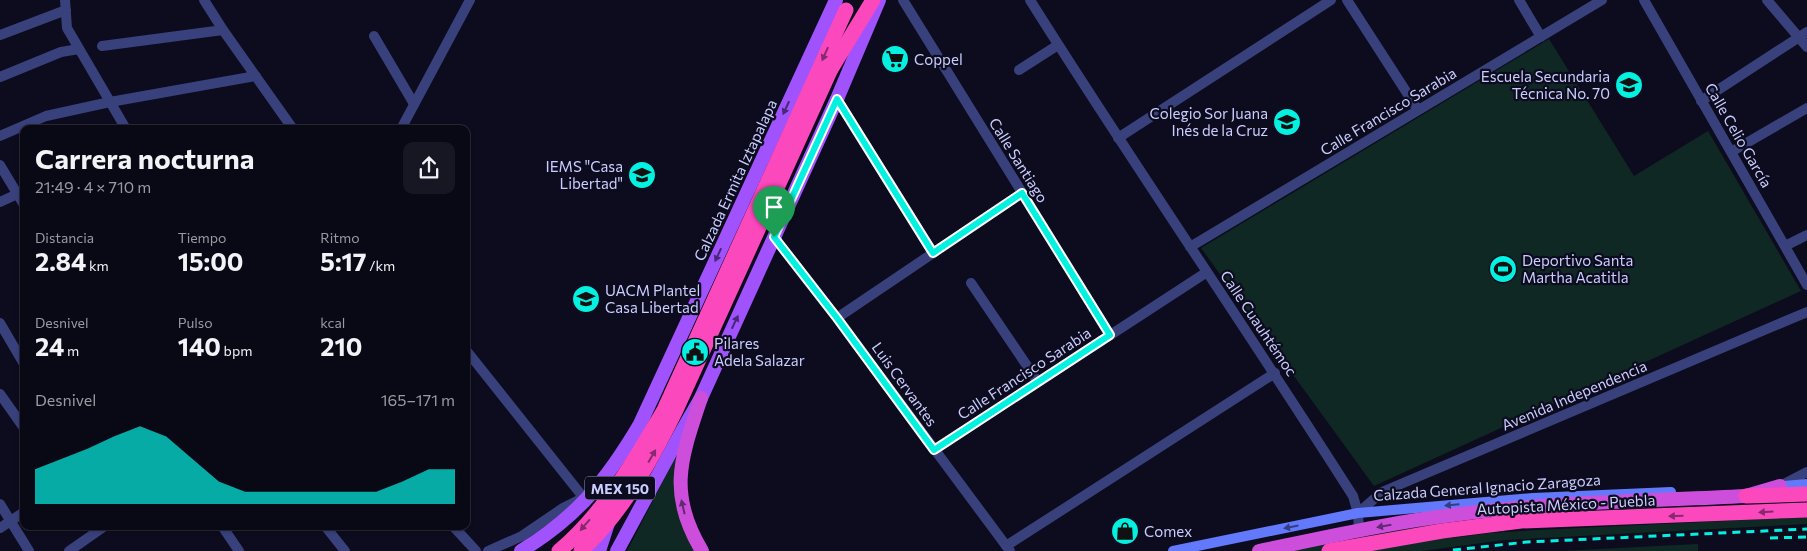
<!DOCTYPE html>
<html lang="es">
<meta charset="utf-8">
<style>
:root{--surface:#090916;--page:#171723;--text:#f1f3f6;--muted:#999aa1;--line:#292a35;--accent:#04f0e0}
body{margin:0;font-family:Commissioner,sans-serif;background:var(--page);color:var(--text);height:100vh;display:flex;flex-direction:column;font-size:19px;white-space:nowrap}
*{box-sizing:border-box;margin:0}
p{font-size:16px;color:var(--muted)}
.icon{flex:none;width:28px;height:28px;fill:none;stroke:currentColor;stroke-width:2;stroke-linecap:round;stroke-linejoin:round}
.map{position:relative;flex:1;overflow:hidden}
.side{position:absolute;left:20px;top:125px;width:450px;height:405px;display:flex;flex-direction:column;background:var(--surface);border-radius:10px;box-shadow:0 1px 4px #0004,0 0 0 1px var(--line)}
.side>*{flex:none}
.pin{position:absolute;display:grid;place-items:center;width:42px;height:42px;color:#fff;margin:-51px -21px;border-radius:50% 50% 50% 0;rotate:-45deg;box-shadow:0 0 5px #0007}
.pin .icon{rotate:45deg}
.round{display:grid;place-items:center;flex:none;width:52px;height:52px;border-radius:10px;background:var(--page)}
.headline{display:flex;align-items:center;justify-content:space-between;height:85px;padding:0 15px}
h1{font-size:28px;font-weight:700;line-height:38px}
.figures{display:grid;grid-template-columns:repeat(3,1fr);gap:8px;height:85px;padding:5px 15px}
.figures div{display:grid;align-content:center}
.figures b{font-size:25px;font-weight:700}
.figures small{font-size:14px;font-weight:400}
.figures p{font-size:14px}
.chart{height:140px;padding:10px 15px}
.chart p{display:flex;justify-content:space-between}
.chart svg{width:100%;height:90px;margin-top:5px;fill:var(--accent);opacity:.7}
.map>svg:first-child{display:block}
.green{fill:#102823}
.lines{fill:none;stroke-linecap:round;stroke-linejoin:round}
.minor{stroke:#38417c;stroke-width:10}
.tertiary{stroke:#38417c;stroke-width:10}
.secondary{stroke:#6379fc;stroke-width:10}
.primary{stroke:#a053fc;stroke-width:14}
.trunk{stroke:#ce4edc;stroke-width:14}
.motorway{stroke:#fc48bd;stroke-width:15}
.rail{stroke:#04f0e0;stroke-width:3;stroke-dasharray:8 6;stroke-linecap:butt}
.motorway-bridge{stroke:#fc48bd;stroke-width:15}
.oneway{fill:#842a6e}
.oneway2{fill:#472877}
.oneway3{fill:#333d82}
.oneway4{fill:#632a73}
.route-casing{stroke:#fff;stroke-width:10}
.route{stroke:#04f0e0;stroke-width:6}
.labels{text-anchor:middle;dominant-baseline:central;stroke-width:4.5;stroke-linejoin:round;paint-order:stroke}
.shield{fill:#0c0c1e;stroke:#9193bb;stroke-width:1}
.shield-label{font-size:14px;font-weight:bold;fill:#cacdfe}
.poi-label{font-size:15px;fill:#cacdfe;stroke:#0c0c1e;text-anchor:start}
.street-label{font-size:15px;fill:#cacdfe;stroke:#0c0c1e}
</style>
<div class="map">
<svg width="1807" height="551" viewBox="0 0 1807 551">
<rect width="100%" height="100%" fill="#0c0c1e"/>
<path class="green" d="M1549 39 1634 176 1708 131 1801 291 1374 486 1201 248Z
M677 454 675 468V483L696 551H627Z
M1807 517V524L1505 540 1422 551H1287L1450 521 1452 538 1490 533 1537 530Z
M1698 544V551H1562Z"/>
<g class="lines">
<path class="minor" d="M65 0 67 28 126 129
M204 0 223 30 293 129
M903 0 1110 335
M1030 0C1135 167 1247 329 1353 496L1358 513 1359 531
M1347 0 1418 110
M1519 0 1541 37
M1644 0 1807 285
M1767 0 1807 47
M0 35 66 10
M374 36 414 104
M102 46 223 30
M1019 70 1058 45
M0 77 61 52 79 49
M837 99 933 253
M1701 101 1807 32
M0 136 46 116 110 102 256 76
M1118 138 1331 0
M1731 152 1807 108
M0 165 24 205
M0 202 24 191
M774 237 837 318 1010 551
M1785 246 1807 235
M1190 247 1602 0
M971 283 1038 382
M837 318 1022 193
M0 323 24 364
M0 394 24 428
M934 450 1207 272
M0 504 29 551
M1358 513 1382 492 1807 312
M222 526 239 551
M325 526 345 551
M453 526 476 551
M1006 546 1275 373
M69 551 105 526"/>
<path class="tertiary" d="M401 129 470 0
M466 350 583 497
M1780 486 1807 472
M0 528 24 512
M488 551 522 536 563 508 583 498"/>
<path class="secondary" d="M1773 487 1807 484
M1173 551 1358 513 1533 498 1671 492"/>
<path class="primary" d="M521 551C577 517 607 480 640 424L836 0
M599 551 608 523
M617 551 682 431 701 398 837 99 879 0"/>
<path class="trunk" d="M701 398C681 458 667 493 702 551
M1259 551C1323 538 1387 523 1452 515 1549 502 1649 501 1746 496L1780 486"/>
<path class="motorway" d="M831 69 873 0
M1746 496 1807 494
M1329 551 1442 531 1521 521 1807 510"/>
<path class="rail" d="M1770 538 1807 537
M1453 550 1527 542 1807 529"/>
<path class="motorway-bridge" d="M559 551C604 513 635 460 664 410L846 10
M581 551C623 512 651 461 676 410L831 69"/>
</g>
<defs><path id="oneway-solid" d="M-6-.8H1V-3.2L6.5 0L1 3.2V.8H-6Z" transform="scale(1.25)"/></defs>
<g class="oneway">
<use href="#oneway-solid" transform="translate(825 54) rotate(114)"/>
<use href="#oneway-solid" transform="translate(652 456) rotate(-60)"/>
<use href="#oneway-solid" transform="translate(1766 512) rotate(177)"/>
<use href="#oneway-solid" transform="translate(1676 516) rotate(178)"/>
<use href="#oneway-solid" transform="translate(585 525) rotate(131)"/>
</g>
<g class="oneway2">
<use href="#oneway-solid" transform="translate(786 108) rotate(115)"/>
<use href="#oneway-solid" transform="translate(718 255) rotate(115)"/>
<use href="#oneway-solid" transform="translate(735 322) rotate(-65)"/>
</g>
<g class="oneway3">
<use href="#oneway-solid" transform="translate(1452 505) rotate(175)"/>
<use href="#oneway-solid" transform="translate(1291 527) rotate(169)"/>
</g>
<g class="oneway4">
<use href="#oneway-solid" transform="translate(683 507) rotate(-103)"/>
<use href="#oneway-solid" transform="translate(1384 526) rotate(170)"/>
</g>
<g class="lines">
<g class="route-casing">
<path id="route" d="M837 99 933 253 1022 193 1110 335 934 450 837 318 774 237Z"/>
</g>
<use href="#route" class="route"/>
</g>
<defs>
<g id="supermarket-disc" transform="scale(1.4375)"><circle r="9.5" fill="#04f0e0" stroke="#0c0c1e"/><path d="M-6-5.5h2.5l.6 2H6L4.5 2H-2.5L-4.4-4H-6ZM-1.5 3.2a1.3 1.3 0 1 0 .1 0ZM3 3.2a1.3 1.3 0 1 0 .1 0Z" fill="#111"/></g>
<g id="school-disc" transform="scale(1.4375)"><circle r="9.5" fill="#04f0e0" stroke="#0c0c1e"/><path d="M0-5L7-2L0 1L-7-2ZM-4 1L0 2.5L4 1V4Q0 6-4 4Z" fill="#111"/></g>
<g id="stadium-disc" transform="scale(1.4375)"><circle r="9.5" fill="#04f0e0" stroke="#0c0c1e"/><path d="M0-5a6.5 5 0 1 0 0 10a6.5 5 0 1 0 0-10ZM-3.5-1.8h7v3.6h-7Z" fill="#111"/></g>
<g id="university-disc" transform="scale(1.4375)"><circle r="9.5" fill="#04f0e0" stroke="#0c0c1e"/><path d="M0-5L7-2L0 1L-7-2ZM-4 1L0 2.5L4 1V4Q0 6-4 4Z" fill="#111"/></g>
<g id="civic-disc" transform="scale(1.4375)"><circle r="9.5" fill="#04f0e0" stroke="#0c0c1e"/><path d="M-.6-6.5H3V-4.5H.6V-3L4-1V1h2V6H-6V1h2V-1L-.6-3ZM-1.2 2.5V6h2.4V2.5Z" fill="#111"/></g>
<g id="shop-disc" transform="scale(1.4375)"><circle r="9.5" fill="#04f0e0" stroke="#0c0c1e"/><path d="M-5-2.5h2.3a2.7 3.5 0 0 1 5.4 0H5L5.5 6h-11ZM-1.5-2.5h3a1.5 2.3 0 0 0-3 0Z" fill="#111"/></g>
</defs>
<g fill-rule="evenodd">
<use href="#supermarket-disc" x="895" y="59"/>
<use href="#school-disc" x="1629" y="85"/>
<use href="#school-disc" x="1287" y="122"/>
<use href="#school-disc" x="642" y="175"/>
<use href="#stadium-disc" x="1503" y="269"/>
<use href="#university-disc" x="586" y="299"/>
<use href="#civic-disc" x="695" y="352"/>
<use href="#shop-disc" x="1125" y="531"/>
</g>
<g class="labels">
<rect class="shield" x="585" y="476.5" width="70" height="23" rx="4"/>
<g class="shield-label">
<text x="620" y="488">MEX 150</text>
</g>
<g class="poi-label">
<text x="914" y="59">Coppel</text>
<text x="1610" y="76" text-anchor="end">Escuela Secundaria<tspan x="1610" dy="17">Técnica No. 70</tspan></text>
<text x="1268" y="113" text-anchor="end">Colegio Sor Juana<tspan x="1268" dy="17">Inés de la Cruz</tspan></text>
<text x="623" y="166" text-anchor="end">IEMS "Casa<tspan x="623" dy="17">Libertad"</tspan></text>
<text x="1522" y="260">Deportivo Santa<tspan x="1522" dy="17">Martha Acatitla</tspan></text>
<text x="605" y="290">UACM Plantel<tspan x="605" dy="17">Casa Libertad</tspan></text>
<text x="714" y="343">Pilares<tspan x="714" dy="17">Adela Salazar</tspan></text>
<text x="1144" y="531">Comex</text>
</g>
<g class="street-label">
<text transform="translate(1388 111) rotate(-31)">Calle Francisco Sarabia</text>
<text transform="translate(1739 135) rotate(60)">Calle Celio García</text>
<text transform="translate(1019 160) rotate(58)">Calle Santiago</text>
<text transform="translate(735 180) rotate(-65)">Calzada Ermita Iztapalapa</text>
<text transform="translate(1259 323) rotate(56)">Calle Cuauhtémoc</text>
<text transform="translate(1024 373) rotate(-33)">Calle Francisco Sarabia</text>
<text transform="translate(905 384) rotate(54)">Luis Cervantes</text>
<text transform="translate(1574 395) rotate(-23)">Avenida Independencia</text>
<text transform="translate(1487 487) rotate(-4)">Calzada General Ignacio Zaragoza</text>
<text transform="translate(1566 504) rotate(-3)">Autopista México - Puebla</text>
</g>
</g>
</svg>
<div class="pin" style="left:774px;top:237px;background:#1e9e55"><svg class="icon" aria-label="arrive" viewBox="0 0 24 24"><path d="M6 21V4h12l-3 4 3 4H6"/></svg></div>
<section class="side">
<div class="headline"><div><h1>Carrera nocturna</h1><p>21:49 · 4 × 710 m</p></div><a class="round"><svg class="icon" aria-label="share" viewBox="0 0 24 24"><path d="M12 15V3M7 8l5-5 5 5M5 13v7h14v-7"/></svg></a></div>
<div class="figures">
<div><p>Distancia</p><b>2.84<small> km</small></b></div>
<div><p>Tiempo</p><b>15:00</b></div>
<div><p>Ritmo</p><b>5:17<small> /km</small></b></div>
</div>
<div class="figures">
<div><p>Desnivel</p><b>24<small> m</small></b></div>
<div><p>Pulso</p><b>140<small> bpm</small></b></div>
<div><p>kcal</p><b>210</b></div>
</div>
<div class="chart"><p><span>Desnivel</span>165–171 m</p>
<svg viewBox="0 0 160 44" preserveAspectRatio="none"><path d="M0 44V27L10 22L20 17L30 11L40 6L50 11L60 22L70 33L80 38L90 38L100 38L110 38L120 38L130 38L140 33L150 27L160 27V44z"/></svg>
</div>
</section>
</div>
